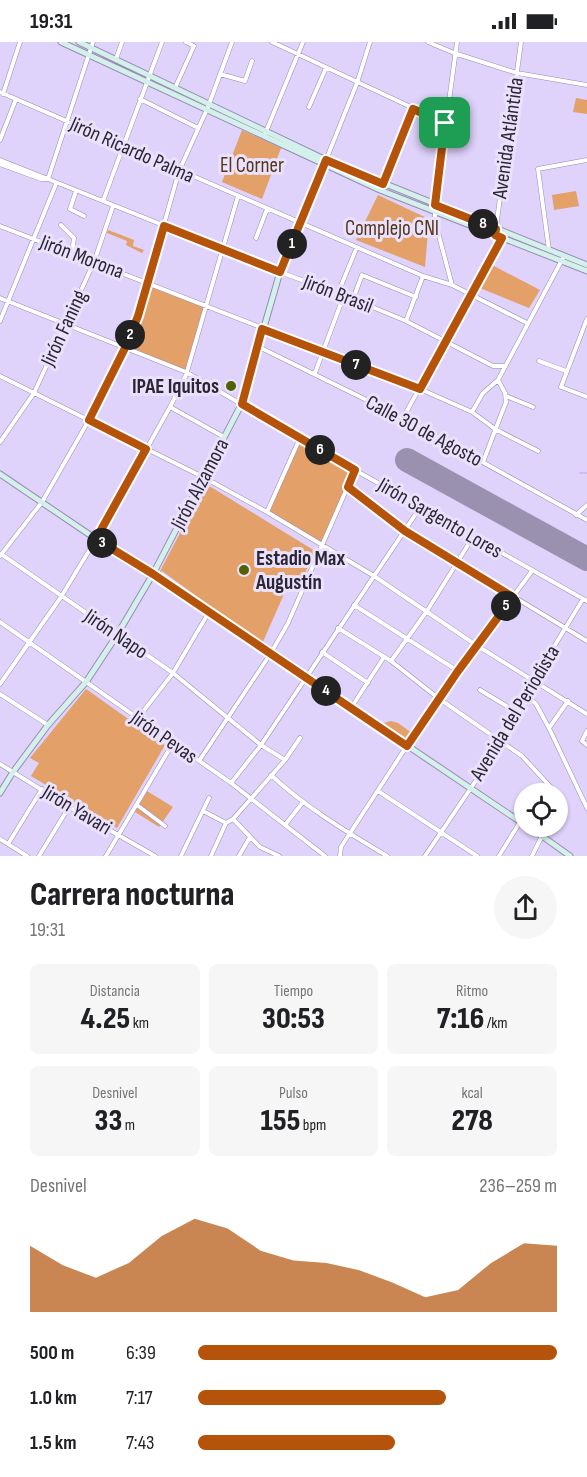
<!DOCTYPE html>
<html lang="es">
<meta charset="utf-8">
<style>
:root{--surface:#fff;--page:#f6f6f6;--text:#202124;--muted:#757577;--accent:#b45309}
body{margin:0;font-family:"Sofia Sans Condensed",sans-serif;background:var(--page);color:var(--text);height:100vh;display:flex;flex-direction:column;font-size:22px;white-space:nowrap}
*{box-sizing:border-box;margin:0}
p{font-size:20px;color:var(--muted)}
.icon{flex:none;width:33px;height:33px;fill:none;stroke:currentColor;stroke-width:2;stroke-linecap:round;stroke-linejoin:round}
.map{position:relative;height:814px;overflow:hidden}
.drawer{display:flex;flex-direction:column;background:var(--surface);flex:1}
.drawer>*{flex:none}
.tools{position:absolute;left:514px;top:741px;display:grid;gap:12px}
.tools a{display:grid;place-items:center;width:54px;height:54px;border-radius:50%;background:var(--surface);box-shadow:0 2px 4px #0004;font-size:30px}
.pin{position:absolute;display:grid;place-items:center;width:51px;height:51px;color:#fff;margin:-26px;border-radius:12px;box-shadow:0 3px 9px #0006}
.km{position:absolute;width:30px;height:30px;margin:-15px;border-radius:50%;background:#222;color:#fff;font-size:16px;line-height:30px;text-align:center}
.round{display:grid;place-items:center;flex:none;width:63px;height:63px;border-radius:32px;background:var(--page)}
.headline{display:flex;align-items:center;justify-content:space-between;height:102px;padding:0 30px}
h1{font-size:33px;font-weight:800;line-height:45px}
.figures{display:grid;grid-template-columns:repeat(3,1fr);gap:9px;height:102px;padding:6px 30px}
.figures div{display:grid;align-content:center;border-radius:9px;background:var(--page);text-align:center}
.figures b{font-size:30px;font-weight:800}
.figures small{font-size:16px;font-weight:400}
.figures p{font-size:16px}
.chart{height:168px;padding:12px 30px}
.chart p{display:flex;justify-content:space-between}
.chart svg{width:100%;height:108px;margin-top:6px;fill:var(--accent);opacity:.7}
ul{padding:0 30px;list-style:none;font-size:20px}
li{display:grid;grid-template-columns:96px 72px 1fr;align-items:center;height:45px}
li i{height:15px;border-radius:8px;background:var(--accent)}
.status{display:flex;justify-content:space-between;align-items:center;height:42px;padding:0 30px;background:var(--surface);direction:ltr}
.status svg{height:16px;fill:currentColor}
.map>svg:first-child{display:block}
.green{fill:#e3a069}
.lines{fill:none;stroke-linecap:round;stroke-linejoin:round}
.stream{stroke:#cbb4f6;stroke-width:1.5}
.runway{stroke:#9a90af;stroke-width:24}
.street-casing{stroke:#988cb2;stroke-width:5}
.secondary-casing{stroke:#988cb2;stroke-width:7}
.street{stroke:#fff;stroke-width:4}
.secondary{stroke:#d3f0ea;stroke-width:5}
.route-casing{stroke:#fff;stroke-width:12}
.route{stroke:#b45309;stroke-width:8}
.poi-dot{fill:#526105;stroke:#eae2fb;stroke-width:2}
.labels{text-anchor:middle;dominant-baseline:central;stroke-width:6;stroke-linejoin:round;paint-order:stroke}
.street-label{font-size:21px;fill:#2b2535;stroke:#eae2fb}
.park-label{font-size:21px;fill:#54351b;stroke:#eae2fb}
.poi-label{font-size:21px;font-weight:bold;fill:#2b2535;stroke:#eae2fb;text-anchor:end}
</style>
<div class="status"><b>19:31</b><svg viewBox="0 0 49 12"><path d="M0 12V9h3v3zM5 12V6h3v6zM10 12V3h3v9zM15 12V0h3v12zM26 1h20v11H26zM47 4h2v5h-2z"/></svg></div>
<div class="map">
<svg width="587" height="814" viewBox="0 0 587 814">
<rect width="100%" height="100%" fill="#dfd2fb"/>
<path class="green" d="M576 56 587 58V72L573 70Z
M242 88 281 106 262 157 222 140Z
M576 149 579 164 554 168 552 153Z
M378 153 429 177 425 225 356 198Z
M108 188 134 198 133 204 144 208 142 211 126 203 127 199 107 191Z
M492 223 540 248 529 266 480 246Z
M147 240 207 264 186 330 128 307Z
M300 396 355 428 322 504 267 470Z
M206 442 315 509 298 547 288 543 262 602 162 529 159 531Z
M86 647 165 703 117 786 31 734 39 721 30 716Z
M391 679 398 681 412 691 407 699 402 698 381 684 384 681Z
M147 749 173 765 159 785 135 770Z"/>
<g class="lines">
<path class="stream" d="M580 431H587"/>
<path class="runway" d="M407 418 587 517"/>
<g class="street-casing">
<path id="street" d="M272 0 445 81
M428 0 454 11 517 31 587 43
M116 17 122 0
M220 32 245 39 252 19
M175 46 194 4 186 0
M0 50 423 234 452 243 527 281
M3 52 20 0
M140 57 198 86
M309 65 326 26
M265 92 303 0
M0 98 16 57
M0 118 48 137 93 0
M326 118 357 41 370 0
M0 122 41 137H48L280 230 353 257 406 279 493 324H505
M383 141 413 67
M76 149 70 167 84 174
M103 159 162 0
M61 183 74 196 72 211
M0 184 420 347 472 370 495 387 538 409
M495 193 521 0
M256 196 267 167
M549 208 538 127 587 118
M452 243 435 179V163L457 0
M338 251 357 205
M0 256 186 330 355 428 587 559
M353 257 362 233 416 255
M587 277 561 345 587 355
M0 279 56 142
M406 279 423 234
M259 305 403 376 587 478
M539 319 566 329
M315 331 344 253
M0 334 203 435 267 470 374 534 476 603 587 672
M506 354 533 365
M170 365 224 395
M472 370 483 351 498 338
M403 376 502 196
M0 400 34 351 94 220 113 164
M483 420 506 360 505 351 498 338 564 214
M348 445 405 489 587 599
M267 470 300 396
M576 473 587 463
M1 512 173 631 261 703 285 718
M0 514 42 460 89 378 125 306 138 274 179 129 208 65 232 0
M354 563 458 629
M0 580 231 741 325 814
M338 586 391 619 438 656 522 714 557 752
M322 610 368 641
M391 619 427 569 473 495
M0 642 61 555 96 497 170 365 186 333 238 154
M480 648 518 671
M0 652 48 683
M526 653 536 662 549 686 587 766
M351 666 384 615
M138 676 173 631 209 570
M549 686 568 659
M587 689 582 699 587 703
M199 719 271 611 288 581 355 428
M0 722 69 765 155 814
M271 733C305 765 347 790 387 814
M231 741 261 703 421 464
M378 749 477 814
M137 763 165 784
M203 769 226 781
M233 777 260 805 279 814
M285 783 303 760
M0 797 27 814
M8 802 42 747
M39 814 69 765
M106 814 173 701
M181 814 209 756
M211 814 226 781 233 777 285 718 300 696
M239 814 250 795
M340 814 341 805 438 656 532 529
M425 814 502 700 533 639 583 557
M499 814 520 780
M532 814 542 794"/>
</g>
<g class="secondary-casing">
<path id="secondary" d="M61 0 380 148 587 229
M79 0 326 118 587 223
M0 432 96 497 153 532 525 783
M0 751 13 730 48 683 86 640 117 593 153 532 242 361 280 230 326 118
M528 784 570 814"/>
</g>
<use href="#street" class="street"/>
<use href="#secondary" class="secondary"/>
</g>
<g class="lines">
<g class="route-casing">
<path id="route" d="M413 67 445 81 435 163 496 187 495 193 502 196 420 347 262 287 242 362 355 428 348 445 405 489 513 555 458 629 407 704 153 532 96 497 146 407 89 378 125 306 138 274 164 184 280 230 326 118 383 142Z"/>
</g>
<use href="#route" class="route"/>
</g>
<g class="poi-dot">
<circle cx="231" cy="344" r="6"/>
<circle cx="244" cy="528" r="6"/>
</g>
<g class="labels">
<g class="street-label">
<text transform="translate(508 96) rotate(-82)">Avenida Atlántida</text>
<text transform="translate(132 108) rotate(24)">Jirón Ricardo Palma</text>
<text transform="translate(82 215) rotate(21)">Jirón Morona</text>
<text transform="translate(338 252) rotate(21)">Jirón Brasil</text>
<text transform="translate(64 286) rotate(-65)">Jirón Faning</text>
<text transform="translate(424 389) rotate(28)">Calle 30 de Agosto</text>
<text transform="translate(200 442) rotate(-62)">Jirón Alzamora</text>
<text transform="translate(440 476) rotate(30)">Jirón Sargento Lores</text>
<text transform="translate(116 592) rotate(34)">Jirón Napo</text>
<text transform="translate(515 671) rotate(-59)">Avenida del Periodista</text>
<text transform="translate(164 695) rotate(35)">Jirón Pevas</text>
<text transform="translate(77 768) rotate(31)">Jirón Yavari</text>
</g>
<g class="park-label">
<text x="252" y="123">El Corner</text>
<text x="392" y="186">Complejo CNI</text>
</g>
<g class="poi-label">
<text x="219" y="344">IPAE Iquitos</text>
<text x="256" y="516" text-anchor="start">Estadio Max<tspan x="256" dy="24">Augustín</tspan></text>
</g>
</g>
</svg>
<div class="tools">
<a><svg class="icon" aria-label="locate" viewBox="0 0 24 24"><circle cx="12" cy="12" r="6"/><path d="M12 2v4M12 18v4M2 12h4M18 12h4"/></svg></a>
</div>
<div class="pin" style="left:445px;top:81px;background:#1e9e55"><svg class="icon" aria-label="arrive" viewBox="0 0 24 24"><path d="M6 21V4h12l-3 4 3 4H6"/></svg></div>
<b class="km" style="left:292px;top:202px">1</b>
<b class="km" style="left:130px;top:293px">2</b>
<b class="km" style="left:102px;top:501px">3</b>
<b class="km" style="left:326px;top:649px">4</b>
<b class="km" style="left:506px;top:564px">5</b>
<b class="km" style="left:320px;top:408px">6</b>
<b class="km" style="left:356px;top:323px">7</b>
<b class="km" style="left:483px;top:182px">8</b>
</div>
<section class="drawer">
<div class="headline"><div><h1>Carrera nocturna</h1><p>19:31</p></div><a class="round"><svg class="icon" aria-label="share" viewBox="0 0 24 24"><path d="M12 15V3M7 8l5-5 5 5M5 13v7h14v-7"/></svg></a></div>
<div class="figures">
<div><p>Distancia</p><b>4.25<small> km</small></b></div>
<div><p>Tiempo</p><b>30:53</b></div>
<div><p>Ritmo</p><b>7:16<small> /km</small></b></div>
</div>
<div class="figures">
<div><p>Desnivel</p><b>33<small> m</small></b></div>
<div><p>Pulso</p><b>155<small> bpm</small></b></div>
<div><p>kcal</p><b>278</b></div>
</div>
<div class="chart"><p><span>Desnivel</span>236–259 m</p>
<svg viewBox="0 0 160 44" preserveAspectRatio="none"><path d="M0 44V17L10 25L20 30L30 24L40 13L50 6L60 10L70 19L80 23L90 24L100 27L110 32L120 38L130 35L140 24L150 16L160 17V44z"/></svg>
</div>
<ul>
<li><b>500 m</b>6:39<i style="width:100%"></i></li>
<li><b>1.0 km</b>7:17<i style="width:69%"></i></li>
<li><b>1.5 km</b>7:43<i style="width:55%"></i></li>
</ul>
</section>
